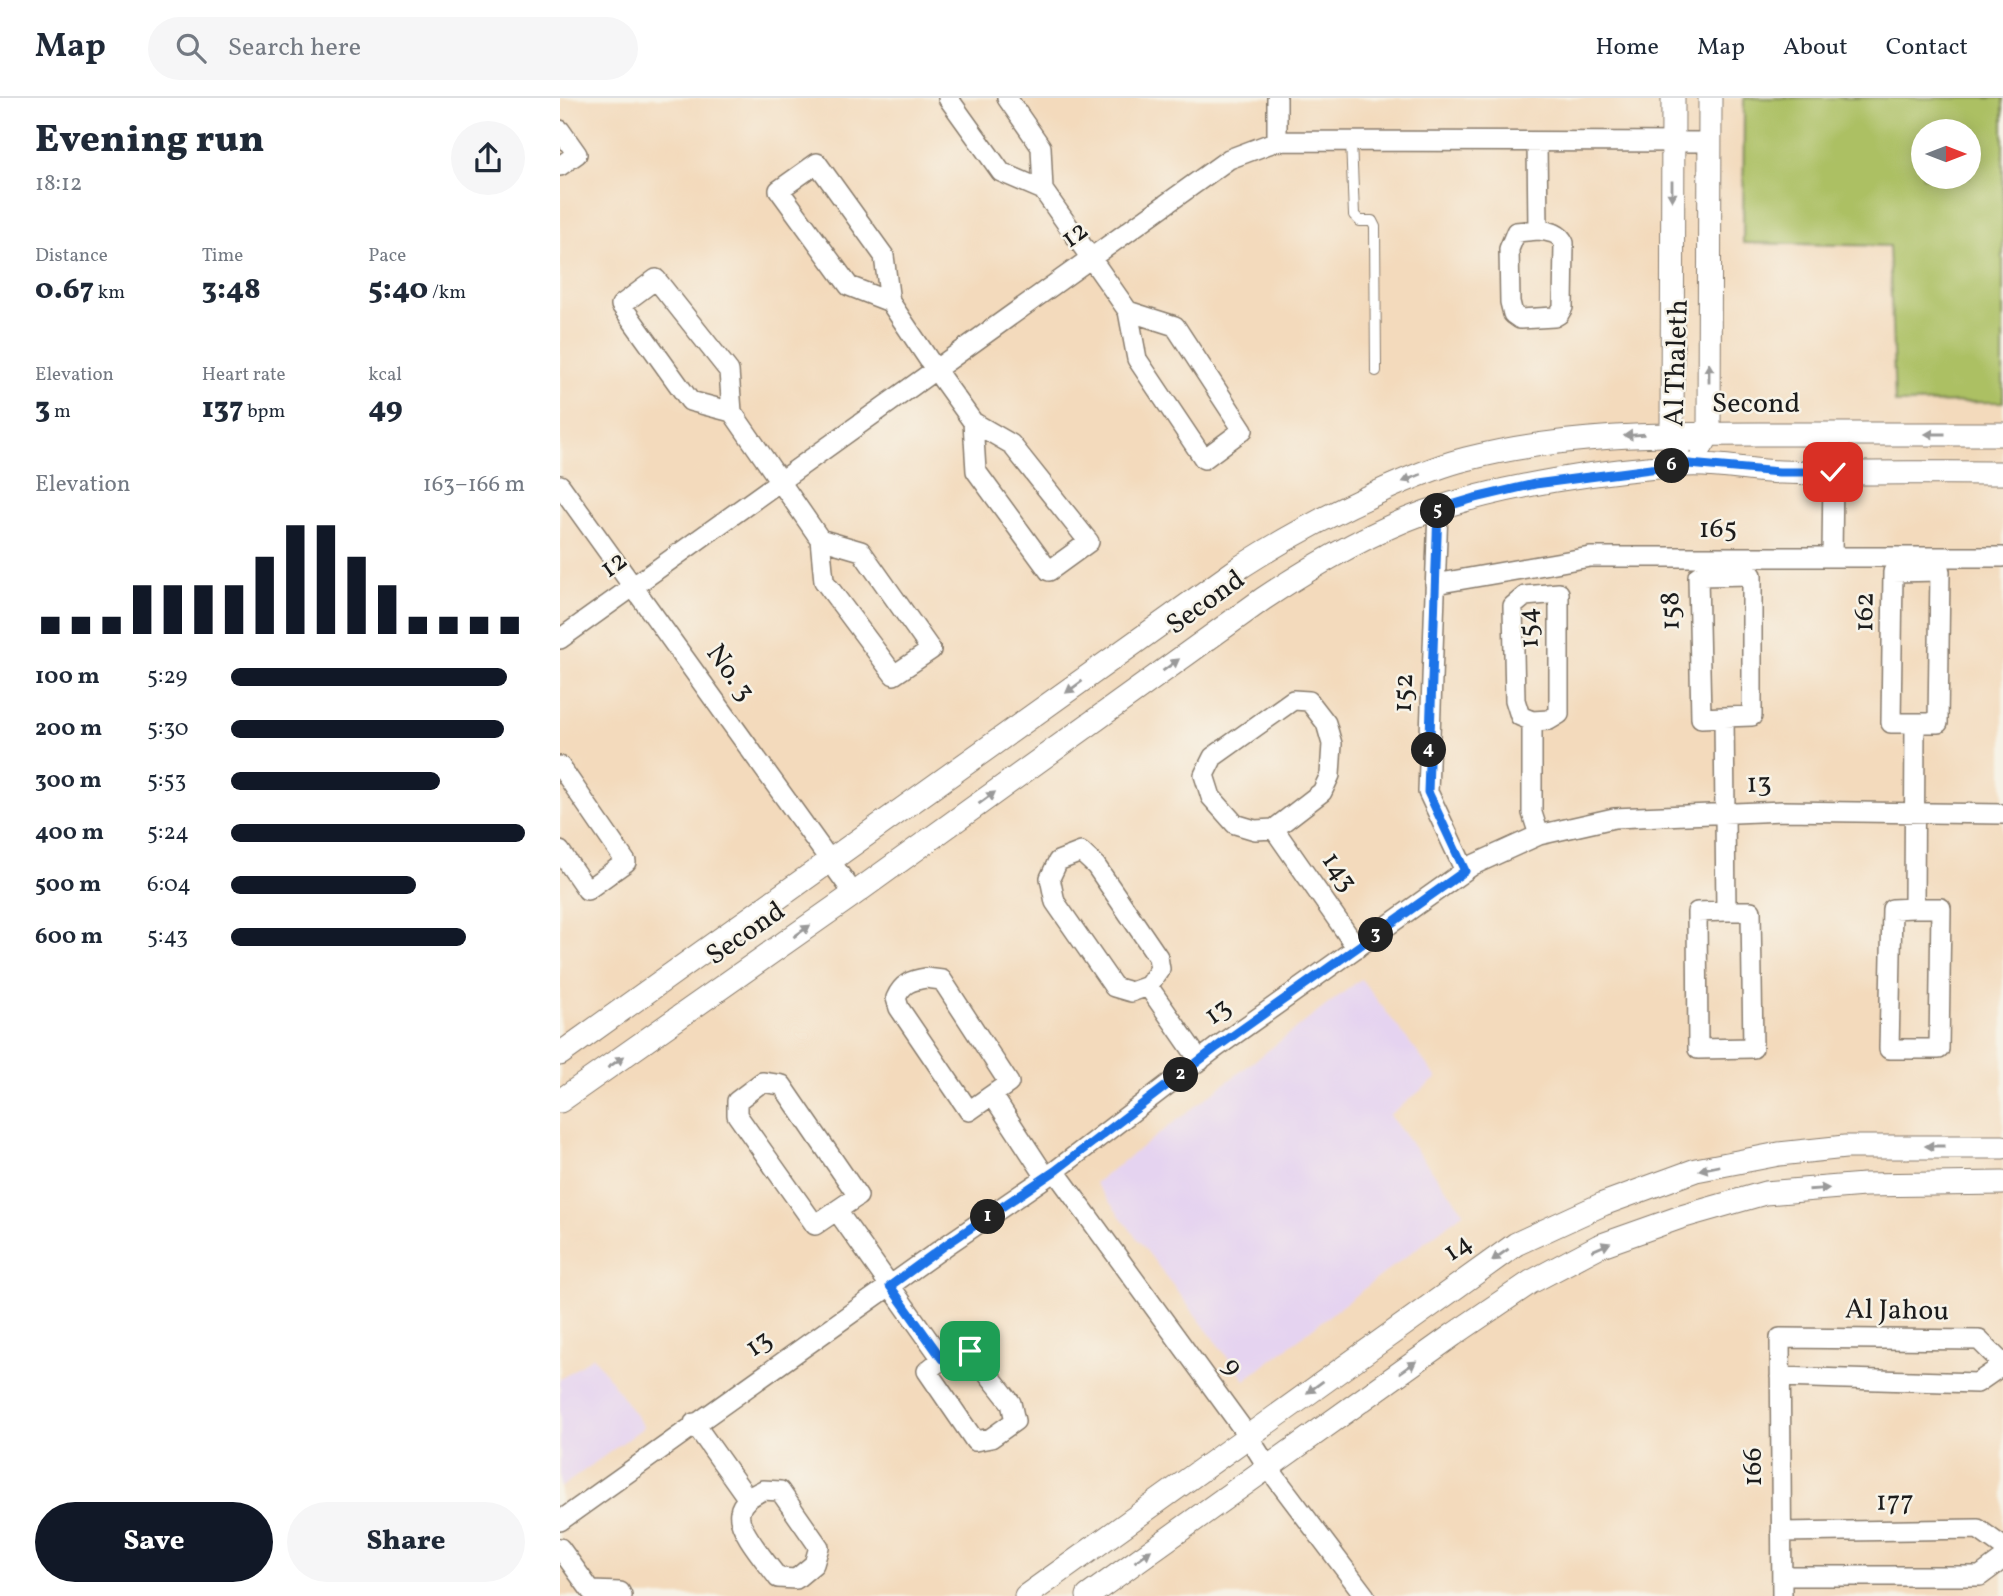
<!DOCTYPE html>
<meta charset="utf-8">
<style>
:root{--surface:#fff;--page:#f6f6f7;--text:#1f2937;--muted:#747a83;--line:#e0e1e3;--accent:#111827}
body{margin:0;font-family:Vollkorn,serif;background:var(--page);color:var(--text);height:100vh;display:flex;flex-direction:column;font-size:26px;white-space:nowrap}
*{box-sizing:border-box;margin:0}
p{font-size:23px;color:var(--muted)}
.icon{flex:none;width:38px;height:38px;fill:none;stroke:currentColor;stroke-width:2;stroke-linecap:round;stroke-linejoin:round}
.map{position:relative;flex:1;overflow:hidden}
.sheet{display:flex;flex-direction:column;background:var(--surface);width:560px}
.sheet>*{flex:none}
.needle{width:46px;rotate:90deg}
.tools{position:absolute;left:1351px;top:21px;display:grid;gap:14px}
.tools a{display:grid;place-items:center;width:70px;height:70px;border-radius:50%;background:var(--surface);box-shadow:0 4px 18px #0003;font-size:35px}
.pin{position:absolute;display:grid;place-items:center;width:60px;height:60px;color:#fff;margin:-30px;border-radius:14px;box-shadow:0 4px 10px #0006}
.km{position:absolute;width:35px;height:35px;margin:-18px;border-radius:50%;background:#222;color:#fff;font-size:19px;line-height:35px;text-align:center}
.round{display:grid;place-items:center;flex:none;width:74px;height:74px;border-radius:37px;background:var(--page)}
.overview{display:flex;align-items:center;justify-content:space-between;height:119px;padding:0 35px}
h1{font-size:38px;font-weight:800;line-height:52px}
.figures{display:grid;grid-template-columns:repeat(3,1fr);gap:10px;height:119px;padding:7px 35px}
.figures div{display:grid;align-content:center}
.figures b{font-size:30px;font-weight:800}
.figures small{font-size:19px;font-weight:400}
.figures p{font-size:19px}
.chart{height:196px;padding:14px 35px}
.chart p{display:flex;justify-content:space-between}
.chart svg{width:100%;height:126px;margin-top:7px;stroke:var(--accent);stroke-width:6}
.button{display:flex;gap:14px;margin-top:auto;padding:14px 35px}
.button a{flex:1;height:80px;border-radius:42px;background:var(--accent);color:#fff;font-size:28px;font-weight:800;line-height:80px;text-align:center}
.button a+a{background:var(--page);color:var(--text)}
ul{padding:0 35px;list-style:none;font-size:23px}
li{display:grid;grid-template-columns:112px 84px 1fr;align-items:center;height:52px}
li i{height:18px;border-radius:9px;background:var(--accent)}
header{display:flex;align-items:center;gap:42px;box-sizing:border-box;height:98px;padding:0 35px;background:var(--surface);border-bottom:2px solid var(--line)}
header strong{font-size:33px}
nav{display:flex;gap:38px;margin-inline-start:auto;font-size:24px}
.search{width:490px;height:63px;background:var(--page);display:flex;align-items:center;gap:18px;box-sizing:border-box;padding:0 24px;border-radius:38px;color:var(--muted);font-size:26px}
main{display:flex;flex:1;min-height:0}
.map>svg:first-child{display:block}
.built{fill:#e5d3f0}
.green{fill:#acc064;stroke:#646e40;stroke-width:2;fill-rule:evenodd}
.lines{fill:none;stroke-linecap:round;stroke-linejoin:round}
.service-casing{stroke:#887b6c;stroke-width:12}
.minor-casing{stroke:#887b6c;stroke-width:22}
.tertiary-casing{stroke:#887b6c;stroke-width:25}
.service{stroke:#fff;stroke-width:10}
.minor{stroke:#fff;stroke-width:19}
.tertiary{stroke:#fff;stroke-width:23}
.oneway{fill:#999}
.route-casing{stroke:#fff;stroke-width:14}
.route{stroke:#1a73e8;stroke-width:9}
.labels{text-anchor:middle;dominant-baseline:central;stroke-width:5;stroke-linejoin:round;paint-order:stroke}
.street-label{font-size:28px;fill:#1c1c1c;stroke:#f7f3e8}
</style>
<header>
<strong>Map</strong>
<div class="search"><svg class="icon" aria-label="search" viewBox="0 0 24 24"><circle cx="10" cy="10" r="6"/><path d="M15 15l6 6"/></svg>Search here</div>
<nav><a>Home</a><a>Map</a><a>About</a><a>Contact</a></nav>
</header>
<main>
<section class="sheet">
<div class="overview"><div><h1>Evening run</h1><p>18:12</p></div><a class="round"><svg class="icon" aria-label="share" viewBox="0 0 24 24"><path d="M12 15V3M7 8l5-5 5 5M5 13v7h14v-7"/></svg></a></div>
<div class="figures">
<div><p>Distance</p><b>0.67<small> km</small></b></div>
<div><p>Time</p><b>3:48</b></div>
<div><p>Pace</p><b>5:40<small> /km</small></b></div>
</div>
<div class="figures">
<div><p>Elevation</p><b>3<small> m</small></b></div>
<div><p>Heart rate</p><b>137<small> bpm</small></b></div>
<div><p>kcal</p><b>49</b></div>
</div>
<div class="chart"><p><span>Elevation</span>163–166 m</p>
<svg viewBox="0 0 160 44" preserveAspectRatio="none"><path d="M5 44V38M15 44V38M25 44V38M35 44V27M45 44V27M55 44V27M65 44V27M75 44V17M85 44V6M95 44V6M105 44V17M115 44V27M125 44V38M135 44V38M145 44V38M155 44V38"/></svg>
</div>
<ul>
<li><b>100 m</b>5:29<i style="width:94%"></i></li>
<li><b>200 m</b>5:30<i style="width:93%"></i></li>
<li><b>300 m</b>5:53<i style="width:71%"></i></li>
<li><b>400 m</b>5:24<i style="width:100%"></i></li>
<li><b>500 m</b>6:04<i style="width:63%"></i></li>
<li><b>600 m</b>5:43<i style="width:80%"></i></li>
</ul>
<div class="button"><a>Save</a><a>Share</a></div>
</section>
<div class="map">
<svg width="1443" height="1498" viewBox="0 0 1443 1498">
<rect width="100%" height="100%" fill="#f7f3e8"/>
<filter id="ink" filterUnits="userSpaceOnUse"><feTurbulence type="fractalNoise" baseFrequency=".0143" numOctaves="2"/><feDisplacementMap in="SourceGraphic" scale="14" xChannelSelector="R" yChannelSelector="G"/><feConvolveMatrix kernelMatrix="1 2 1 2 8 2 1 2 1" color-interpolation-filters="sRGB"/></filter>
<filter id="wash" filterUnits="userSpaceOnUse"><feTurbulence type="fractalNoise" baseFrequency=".00686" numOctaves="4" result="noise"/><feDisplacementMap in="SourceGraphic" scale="28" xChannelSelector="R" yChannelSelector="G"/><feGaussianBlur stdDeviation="1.57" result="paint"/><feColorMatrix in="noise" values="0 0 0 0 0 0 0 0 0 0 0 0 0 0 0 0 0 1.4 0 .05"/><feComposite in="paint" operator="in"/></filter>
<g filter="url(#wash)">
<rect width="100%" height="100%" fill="#f3dabc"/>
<path class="built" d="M801 881 877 980 829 1017 904 1114 685 1282 535 1085Z
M33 1258 84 1329 0 1390V1280L1 1281Z"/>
<path class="green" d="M1184 0H1443V304L1335 305 1329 148 1183 145ZM1363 33H1409V79H1363Z"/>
</g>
<g filter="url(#ink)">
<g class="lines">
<g class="service-casing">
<path id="service" d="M791 43 794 117 800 123H812L815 129 816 273"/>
</g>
<g class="minor-casing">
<path id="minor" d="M388 0 441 74 483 92
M447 0 481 49 483 92 568 213 577 261 644 361 683 332 615 228 568 213
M0 32 17 56 0 68
M717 43V0
M977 44 978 132
M978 132C989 134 999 134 1004 145L1003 209 999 216 994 219 960 221 953 216 950 204 949 151 956 134Z
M330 204 289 188 219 92 257 65 324 158 330 204 375 271 413 324 451 346 529 444 489 473 416 373 413 324
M172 314 130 303 61 207 96 181 169 273 172 314 260 441 264 483 334 577 371 552 301 453 260 441
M0 387 294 796
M878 411 868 694 905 773
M1272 459 1273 374
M875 486 1030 459H1443
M0 541 669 61 717 43 1150 44
M733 602 749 603 766 625 772 646 770 677 762 694 714 731 695 732 675 726 651 699 644 677 653 659Z
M1164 619 1192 618V477L1138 478 1141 620 1164 619 1166 813 1137 814 1138 951 1193 950 1191 813H1166
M972 623 989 622 999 616V495L965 498 953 508 955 602 960 618 972 623V715L979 737
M0 668 66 764 27 792 0 753
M714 731 797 850
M521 754 536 768 598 859 600 871 588 888 571 894 554 889 495 804 490 780 498 763Z
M1354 810H1381L1379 951H1329L1332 811 1354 810 1355 625H1331L1333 474 1380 473 1378 625H1355
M366 880 382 882 449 985 409 1013 339 910 336 900C342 886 351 882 366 880Z
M588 888 640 963
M202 984 222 987 298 1098 255 1127 177 1017V1003Z
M433 998 486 1079
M495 1073 688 1338 707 1368 805 1498
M277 1113 382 1261
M402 1253H410L451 1305 455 1323 431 1340 415 1343 367 1273 382 1261Z
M1220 1279 1417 1285 1443 1267
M134 1325 188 1401
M203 1392 220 1393 259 1449 254 1466 236 1481 218 1480C208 1466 176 1430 180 1414 182 1402 194 1397 203 1392Z
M0 1423 387 1147 495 1073 657 949 913 767 979 737 1054 720 1223 713 1443 716
M1221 1434 1418 1431 1443 1449
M0 1450 31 1493
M1222 1478H1420L1443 1461
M31 1493 60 1494 62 1498
M1222 1498 1220 1240 1419 1242 1443 1266"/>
</g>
<g class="tertiary-casing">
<path id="tertiary" d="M1113 0 1112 336 1119 349
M1141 349 1149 336 1150 0
M0 956 682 468C732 436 778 412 832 388 855 378 881 367 906 361 1003 336 1101 336 1200 336 1281 336 1362 336 1443 336
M0 1003 294 796 703 501C754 467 808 435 866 414 944 387 1043 372 1126 367 1157 365 1189 373 1221 374 1295 376 1369 374 1443 375
M466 1498 956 1146 1043 1106 1136 1072 1219 1056 1285 1049H1443
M528 1498 893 1237 971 1184 1039 1148 1121 1119 1205 1095 1304 1087 1443 1085"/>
</g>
<use href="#service" class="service"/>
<use href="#minor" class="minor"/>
<use href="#tertiary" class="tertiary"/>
</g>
<defs><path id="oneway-solid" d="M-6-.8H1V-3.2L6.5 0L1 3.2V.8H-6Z" transform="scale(1.75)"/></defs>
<g class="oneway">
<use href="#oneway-solid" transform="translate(1112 93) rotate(90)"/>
<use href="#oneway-solid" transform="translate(1149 275) rotate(-90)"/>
<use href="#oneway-solid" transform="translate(1375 336) rotate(-180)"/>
<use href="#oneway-solid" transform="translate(1074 337) rotate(176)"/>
<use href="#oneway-solid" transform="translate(852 380) rotate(158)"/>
<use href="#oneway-solid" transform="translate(611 567) rotate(-36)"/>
<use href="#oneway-solid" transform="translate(514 589) rotate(144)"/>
<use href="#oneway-solid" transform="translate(427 700) rotate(-36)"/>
<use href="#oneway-solid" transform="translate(242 833) rotate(-35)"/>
<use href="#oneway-solid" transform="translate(56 964) rotate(-35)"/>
<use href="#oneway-solid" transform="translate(1375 1048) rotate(-180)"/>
<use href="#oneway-solid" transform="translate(1149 1070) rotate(169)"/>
<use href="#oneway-solid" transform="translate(1259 1091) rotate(-4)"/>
<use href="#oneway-solid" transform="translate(1041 1149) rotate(-23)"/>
<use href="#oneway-solid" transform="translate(940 1157) rotate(145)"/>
<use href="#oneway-solid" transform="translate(848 1269) rotate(-35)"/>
<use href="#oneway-solid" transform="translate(755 1289) rotate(144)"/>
<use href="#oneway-solid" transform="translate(583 1458) rotate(-36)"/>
</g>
</g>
<g class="lines" filter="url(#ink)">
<g class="route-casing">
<path id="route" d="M410 1253H402L382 1261 330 1188 387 1146 495 1073 657 949 905 773 868 694 878 411 915 400 975 386 1129 366 1219 374H1273"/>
</g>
<use href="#route" class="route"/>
</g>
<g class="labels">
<g class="street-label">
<text transform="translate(515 137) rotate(-36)">12</text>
<text transform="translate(1117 265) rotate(-88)">Al Thaleth</text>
<text x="1196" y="306">Second</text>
<text x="1158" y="431">165</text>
<text transform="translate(54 467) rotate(-36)">12</text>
<text transform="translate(646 505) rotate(-36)">Second</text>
<text transform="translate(1111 513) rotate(-91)">158</text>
<text transform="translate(1305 514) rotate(-89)">162</text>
<text transform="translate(969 530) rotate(-94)">154</text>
<text transform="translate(170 575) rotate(54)">No. 3</text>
<text transform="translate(844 595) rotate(-88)">152</text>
<text transform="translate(1199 686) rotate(-2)">13</text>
<text transform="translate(779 774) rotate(55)">143</text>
<text transform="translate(186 836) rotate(-35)">Second</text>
<text transform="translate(658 914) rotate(-36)">13</text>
<text transform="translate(898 1150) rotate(-35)">14</text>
<text transform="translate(1337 1213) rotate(1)">Al Jahou</text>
<text transform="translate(199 1246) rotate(-35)">13</text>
<text transform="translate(672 1269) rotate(54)">9</text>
<text transform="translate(1193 1369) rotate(-90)">166</text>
<text transform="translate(1335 1404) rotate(-1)">177</text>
</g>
</g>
</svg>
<div class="tools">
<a><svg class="needle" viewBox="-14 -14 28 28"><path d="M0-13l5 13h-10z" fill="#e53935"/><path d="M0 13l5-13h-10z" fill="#747a83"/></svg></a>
</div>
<div class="pin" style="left:410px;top:1253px;background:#1e9e55"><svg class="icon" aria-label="arrive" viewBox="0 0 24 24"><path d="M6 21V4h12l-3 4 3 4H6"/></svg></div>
<div class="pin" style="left:1273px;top:374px;background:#d93025"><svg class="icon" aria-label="check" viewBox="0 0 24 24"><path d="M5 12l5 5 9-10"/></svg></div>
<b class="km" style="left:428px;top:1119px">1</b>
<b class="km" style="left:621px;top:977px">2</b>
<b class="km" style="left:816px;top:837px">3</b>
<b class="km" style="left:869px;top:652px">4</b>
<b class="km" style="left:878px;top:413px">5</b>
<b class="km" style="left:1112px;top:368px">6</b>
</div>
</main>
